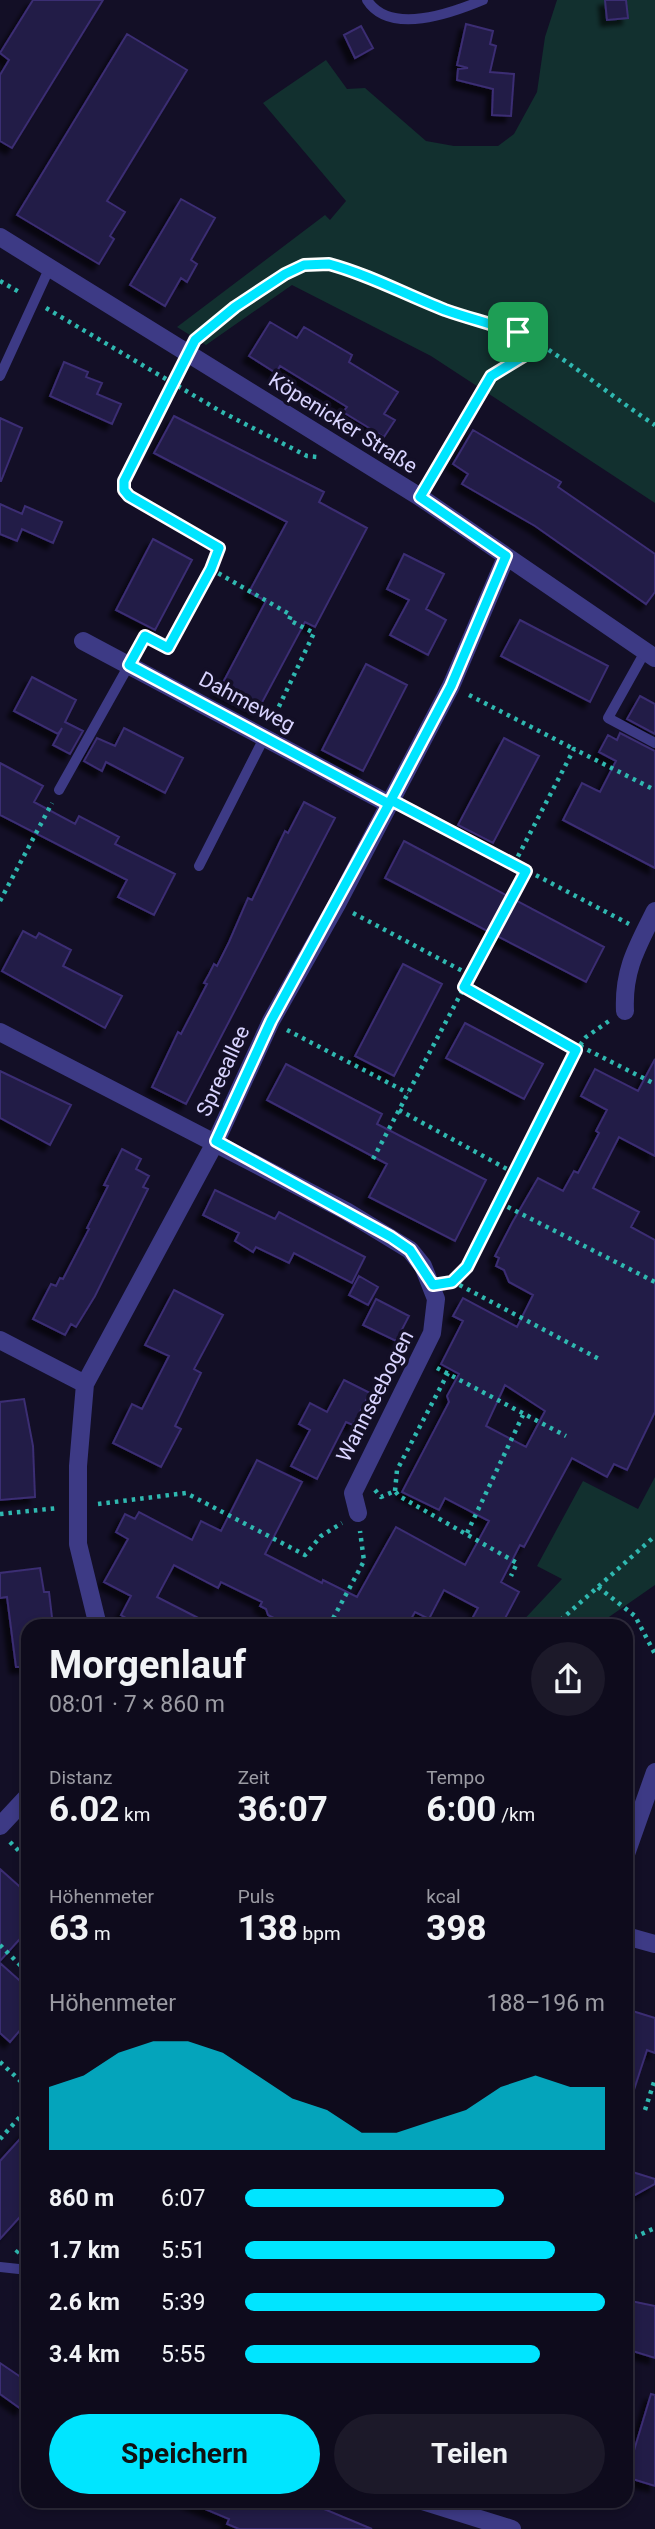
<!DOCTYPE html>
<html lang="de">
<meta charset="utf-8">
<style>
:root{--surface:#0e0b1c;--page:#1c1929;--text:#f1f3f6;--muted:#9b9ba3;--line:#2e2b3b;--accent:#00e5ff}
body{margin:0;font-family:Roboto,sans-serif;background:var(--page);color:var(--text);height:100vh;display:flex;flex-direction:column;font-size:26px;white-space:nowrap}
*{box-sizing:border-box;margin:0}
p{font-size:23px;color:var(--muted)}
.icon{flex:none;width:38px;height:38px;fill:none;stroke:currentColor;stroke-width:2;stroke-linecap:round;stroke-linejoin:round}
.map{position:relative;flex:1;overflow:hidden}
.panel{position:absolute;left:21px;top:1619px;width:612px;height:889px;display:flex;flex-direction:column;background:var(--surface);border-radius:21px;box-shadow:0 4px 10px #0003,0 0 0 2px var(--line)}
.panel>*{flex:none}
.pin{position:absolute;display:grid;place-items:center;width:60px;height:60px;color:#fff;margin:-30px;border-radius:14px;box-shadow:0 4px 10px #0006}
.round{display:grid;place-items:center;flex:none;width:74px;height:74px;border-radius:37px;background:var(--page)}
.head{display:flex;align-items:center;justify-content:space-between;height:119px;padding:0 28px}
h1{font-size:38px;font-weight:700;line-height:52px}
.stats{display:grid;grid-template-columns:repeat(3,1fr);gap:10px;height:119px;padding:7px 28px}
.stats div{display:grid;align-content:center}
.stats b{font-size:35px;font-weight:700}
.stats small{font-size:19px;font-weight:400}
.stats p{font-size:19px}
.chart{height:196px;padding:14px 28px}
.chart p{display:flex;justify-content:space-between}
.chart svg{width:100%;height:126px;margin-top:7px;fill:var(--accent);opacity:.7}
.button{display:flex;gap:14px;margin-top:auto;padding:14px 28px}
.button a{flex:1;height:80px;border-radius:42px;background:var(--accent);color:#111;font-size:28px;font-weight:700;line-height:80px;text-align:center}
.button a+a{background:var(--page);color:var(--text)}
ul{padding:0 28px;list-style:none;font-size:23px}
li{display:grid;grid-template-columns:112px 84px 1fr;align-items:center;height:52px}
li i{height:18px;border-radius:9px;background:var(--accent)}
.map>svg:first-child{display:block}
.green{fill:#12302f}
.building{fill:#241b47;stroke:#3b2d73;stroke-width:2;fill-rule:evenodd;filter:url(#shadow)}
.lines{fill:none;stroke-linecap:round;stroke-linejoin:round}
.path{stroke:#2fb8b0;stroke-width:4.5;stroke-dasharray:3.5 5;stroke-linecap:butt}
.service{stroke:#3d3a85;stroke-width:10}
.minor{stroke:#3d3a85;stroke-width:18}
.route-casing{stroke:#fff;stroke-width:14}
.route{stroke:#00e5ff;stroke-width:9}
.labels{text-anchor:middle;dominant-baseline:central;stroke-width:7;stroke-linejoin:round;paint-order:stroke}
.street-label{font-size:21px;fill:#d9d4ff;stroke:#130f26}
</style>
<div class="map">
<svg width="655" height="2529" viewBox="0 0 655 2529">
<defs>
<filter id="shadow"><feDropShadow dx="-6" dy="6" stdDeviation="2" flood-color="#0009"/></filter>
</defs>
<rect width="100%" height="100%" fill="#130f26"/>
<path class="green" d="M557 0H655V503L431 356 292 285 206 345 177 327 325 215 330 220 346 201 263 103 326 60 347 89 365 88 426 141 454 146H498L514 134 537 92 545 37Z
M655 1477V1585L596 1626H518L562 1579 537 1566 583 1481 638 1509Z"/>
<path class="building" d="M33 0H103L12 148 0 141V75L9 60 0 53Z
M605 0H626L628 18 607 20Z
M466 24 493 31 490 44 496 46 490 72 514 74 511 116 492 115 493 89 457 80 458 69 468 68 457 65Z
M361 26 373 48 355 58 344 35Z
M127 34 187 70 107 201 125 212 110 236 114 239 99 264 17 215Z
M181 199 215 218 191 260 197 264 187 282 181 278 165 306 130 285Z
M270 322 297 338 304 327 352 355 349 362 398 392 384 414 395 420 384 437 343 412 347 407 280 366 276 373 249 356Z
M64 362 88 372 86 377 102 383 97 394 121 404 112 424 50 396Z
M174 416 324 492 319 502 367 528 315 627 305 622 258 710 219 690 266 601 249 592 287 522 154 453Z
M0 418 22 428 1 481H0Z
M473 430 561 482 558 487 655 554V592L646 604 535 526 462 484 468 474 453 464Z
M0 504 22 514 25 506 62 522 53 543 22 529 17 541 0 534Z
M153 539 192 560 155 630 116 610Z
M404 554 444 574 426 609 446 620 428 655 390 635 409 600 387 589Z
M520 620 608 666 590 702 501 656Z
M366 664 407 685 363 771 322 750Z
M32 677 76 700 65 722 83 731 70 754 53 745 62 728 58 734 14 711Z
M640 696 655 704V734L627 719Z
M124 728 183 758 165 793 106 762 102 771 84 761 97 738 115 746Z
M620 733 655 751V868L563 820 582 783 600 792 616 761 599 752 608 735 617 740Z
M504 738 539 756 493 843 458 825Z
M0 763 43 786 34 802 75 824 79 816 119 837 115 844 175 874 154 915 118 897 127 880 0 815Z
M304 802 335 818 186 1104 152 1087 178 1032 181 1034 207 984 204 983 209 974 214 964 217 966 229 942 248 898 252 900 285 831 288 833Z
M404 841 604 947 586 982 385 878Z
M23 931 36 938 39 933 71 950 63 966 122 996 105 1028 2 971Z
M403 964 442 984 394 1076 355 1056Z
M465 1023 543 1064 524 1099 446 1058Z
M655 1059V1156L619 1137 593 1188 639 1212 631 1227 655 1240V1412L627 1470 614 1464 607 1477 572 1458 524 1547 520 1545 501 1582 519 1592 501 1626H468L478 1608 444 1590 429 1619 415 1612 407 1626H289L268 1615 266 1609 260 1606 262 1602 221 1582 218 1588 174 1565 157 1597 214 1626H140L121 1615 131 1596 104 1582 128 1539 116 1532 125 1514 135 1519 139 1512 192 1540 201 1521 221 1531 257 1460 302 1482 265 1554 322 1583 323 1580 357 1597 396 1527 465 1565 489 1521 445 1498 439 1510 402 1492 449 1402 447 1396 459 1374 441 1364 463 1321 453 1316 463 1298 517 1327 533 1295 509 1282 504 1270 496 1266 499 1258 495 1256 512 1223 538 1178 563 1191 574 1171 578 1173 599 1133 596 1131 607 1110 581 1096 595 1069 638 1091ZM505 1385 545 1411 526 1447 486 1426Z
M286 1064 382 1114 377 1124 486 1180 455 1241 369 1197 387 1164 267 1100Z
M0 1071 71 1105 50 1145 0 1118Z
M122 1149 141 1159 136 1169 149 1176 143 1187 148 1189 95 1296 76 1327 71 1324 65 1335 33 1319 51 1284 56 1286 60 1278 63 1279 89 1229 87 1228 108 1186 104 1185Z
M215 1190 275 1219 279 1212 365 1257 352 1283 294 1253 289 1263 256 1247 253 1252 235 1241 239 1233 203 1215Z
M359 1276 378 1287 368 1305 349 1295Z
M174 1290 223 1315 194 1369 201 1373 175 1426 181 1429 161 1467 113 1443 132 1404 142 1409 169 1356 145 1345Z
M376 1299 409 1316 396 1341 363 1325Z
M344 1380 370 1393 353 1425 346 1422 317 1479 291 1466 310 1430 299 1424 310 1403 327 1412Z
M24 1399 33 1446 35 1497 0 1500V1402Z
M40 1568 44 1592H49L53 1626H28V1667H16L7 1597 0 1598V1573Z
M0 1869 28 1894V1930L0 1961Z
M0 1963 28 1988V2021L10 2042 0 2033Z
M626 2009 655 2018V2053L647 2050 630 2102 626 2101Z
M28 2130V2208L0 2239V2161Z
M626 2170 655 2179V2184L626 2200Z
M626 2300 655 2306V2358L626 2349Z
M0 2363 28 2382V2398L21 2409 0 2394Z
M651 2394 655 2395V2486L626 2477Z
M186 2501H305L372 2529H239L227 2524 229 2519Z"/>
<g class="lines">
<path class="path" d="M0 281 21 293
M46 308 220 411 307 456 317 457
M198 337C224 316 271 275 303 265 342 254 407 294 443 309 474 321 509 325 538 343 578 368 615 399 655 425
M430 479 491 376 527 354 537 343
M211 569 291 615 289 620 314 633 272 721
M138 650 145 636 168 648 211 569 219 548 124 490V481L181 369
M469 695 574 749
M408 808 629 924
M514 864 574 749 655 790
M0 901 52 803
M353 913 470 975
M464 987 576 1050
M287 1030 408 1093
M580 1046 655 1084
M399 1110 516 1174
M373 1159 526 871
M500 1203 655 1282
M452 1281 599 1359
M450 1282 467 1267 572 1056 586 1037 609 1021
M437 1368 566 1436
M375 1490 381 1497 395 1491 399 1496 517 1563 511 1576
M395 1491 397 1470 448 1373
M98 1504 186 1493 305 1555 321 1536 342 1523
M0 1514 58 1508
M467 1533 523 1415
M598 1587 635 1616 655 1654
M329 1626 364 1561 360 1531
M554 1626 655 1536
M10 1842 28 1860
M0 1945 28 1973
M0 2062 28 2088
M645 2110 655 2079
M0 2139 28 2108
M626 2241 655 2228
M16 2253 28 2240"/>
<path class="service" d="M367 0C390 36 452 13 483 0
M0 376 49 269
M646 650 608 718 655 743
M59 790 129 665
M199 866 264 738
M0 2267 28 2270"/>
<path class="minor" d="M0 237 420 497 655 658
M83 641 389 804
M625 1011C623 970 637 947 655 911
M0 1032 346 1211 410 1250 423 1266 436 1299 432 1333 353 1493 358 1513
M0 1340 85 1384
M98 1626 78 1544V1466L85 1384 216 1141 271 1021 337 904 451 686 506 557
M0 1826 28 1796
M626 1854 655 1772
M626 1936 655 1944
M422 2501 512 2529"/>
</g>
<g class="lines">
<g class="route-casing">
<path id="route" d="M329 264C370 275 406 295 445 310 476 321 508 327 537 342L527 354 491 376 420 497 506 556 451 686 391 800 526 871 464 987 576 1050 467 1267 452 1282 433 1285 410 1250 391 1237 216 1141 271 1021 389 804 129 665 145 636 168 648 211 569 219 548 129 496 124 490V481L195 340 235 307 285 274 304 265Z"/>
</g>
<use href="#route" class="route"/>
</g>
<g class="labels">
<g class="street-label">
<text transform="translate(343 423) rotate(32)">Köpenicker Straße</text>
<text transform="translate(247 702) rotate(28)">Dahmeweg</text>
<text transform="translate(223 1071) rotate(-65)">Spreeallee</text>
<text transform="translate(375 1396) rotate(-63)">Wannseebogen</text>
</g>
</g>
</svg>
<div class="pin" style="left:518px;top:332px;background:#1e9e55"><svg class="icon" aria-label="arrive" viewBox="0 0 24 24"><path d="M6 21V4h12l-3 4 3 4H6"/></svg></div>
<section class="panel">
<div class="head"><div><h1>Morgenlauf</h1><p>08:01 · 7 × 860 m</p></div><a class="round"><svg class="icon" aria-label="share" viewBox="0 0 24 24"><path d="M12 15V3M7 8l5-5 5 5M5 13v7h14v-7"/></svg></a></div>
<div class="stats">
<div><p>Distanz</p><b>6.02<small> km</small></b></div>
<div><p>Zeit</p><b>36:07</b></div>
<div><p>Tempo</p><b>6:00<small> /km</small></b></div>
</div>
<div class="stats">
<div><p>Höhenmeter</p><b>63<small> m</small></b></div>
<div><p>Puls</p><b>138<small> bpm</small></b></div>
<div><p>kcal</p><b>398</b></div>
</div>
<div class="chart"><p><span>Höhenmeter</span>188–196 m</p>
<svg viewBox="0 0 160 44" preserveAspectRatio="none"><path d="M0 44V22L10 18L20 10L30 6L40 6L50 10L60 18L70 26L80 30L90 38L100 38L110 34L120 30L130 22L140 18L150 22L160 22V44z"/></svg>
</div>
<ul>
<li><b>860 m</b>6:07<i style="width:72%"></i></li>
<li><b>1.7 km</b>5:51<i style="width:86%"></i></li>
<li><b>2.6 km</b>5:39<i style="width:100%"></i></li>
<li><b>3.4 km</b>5:55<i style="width:82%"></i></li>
</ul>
<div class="button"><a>Speichern</a><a>Teilen</a></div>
</section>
</div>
